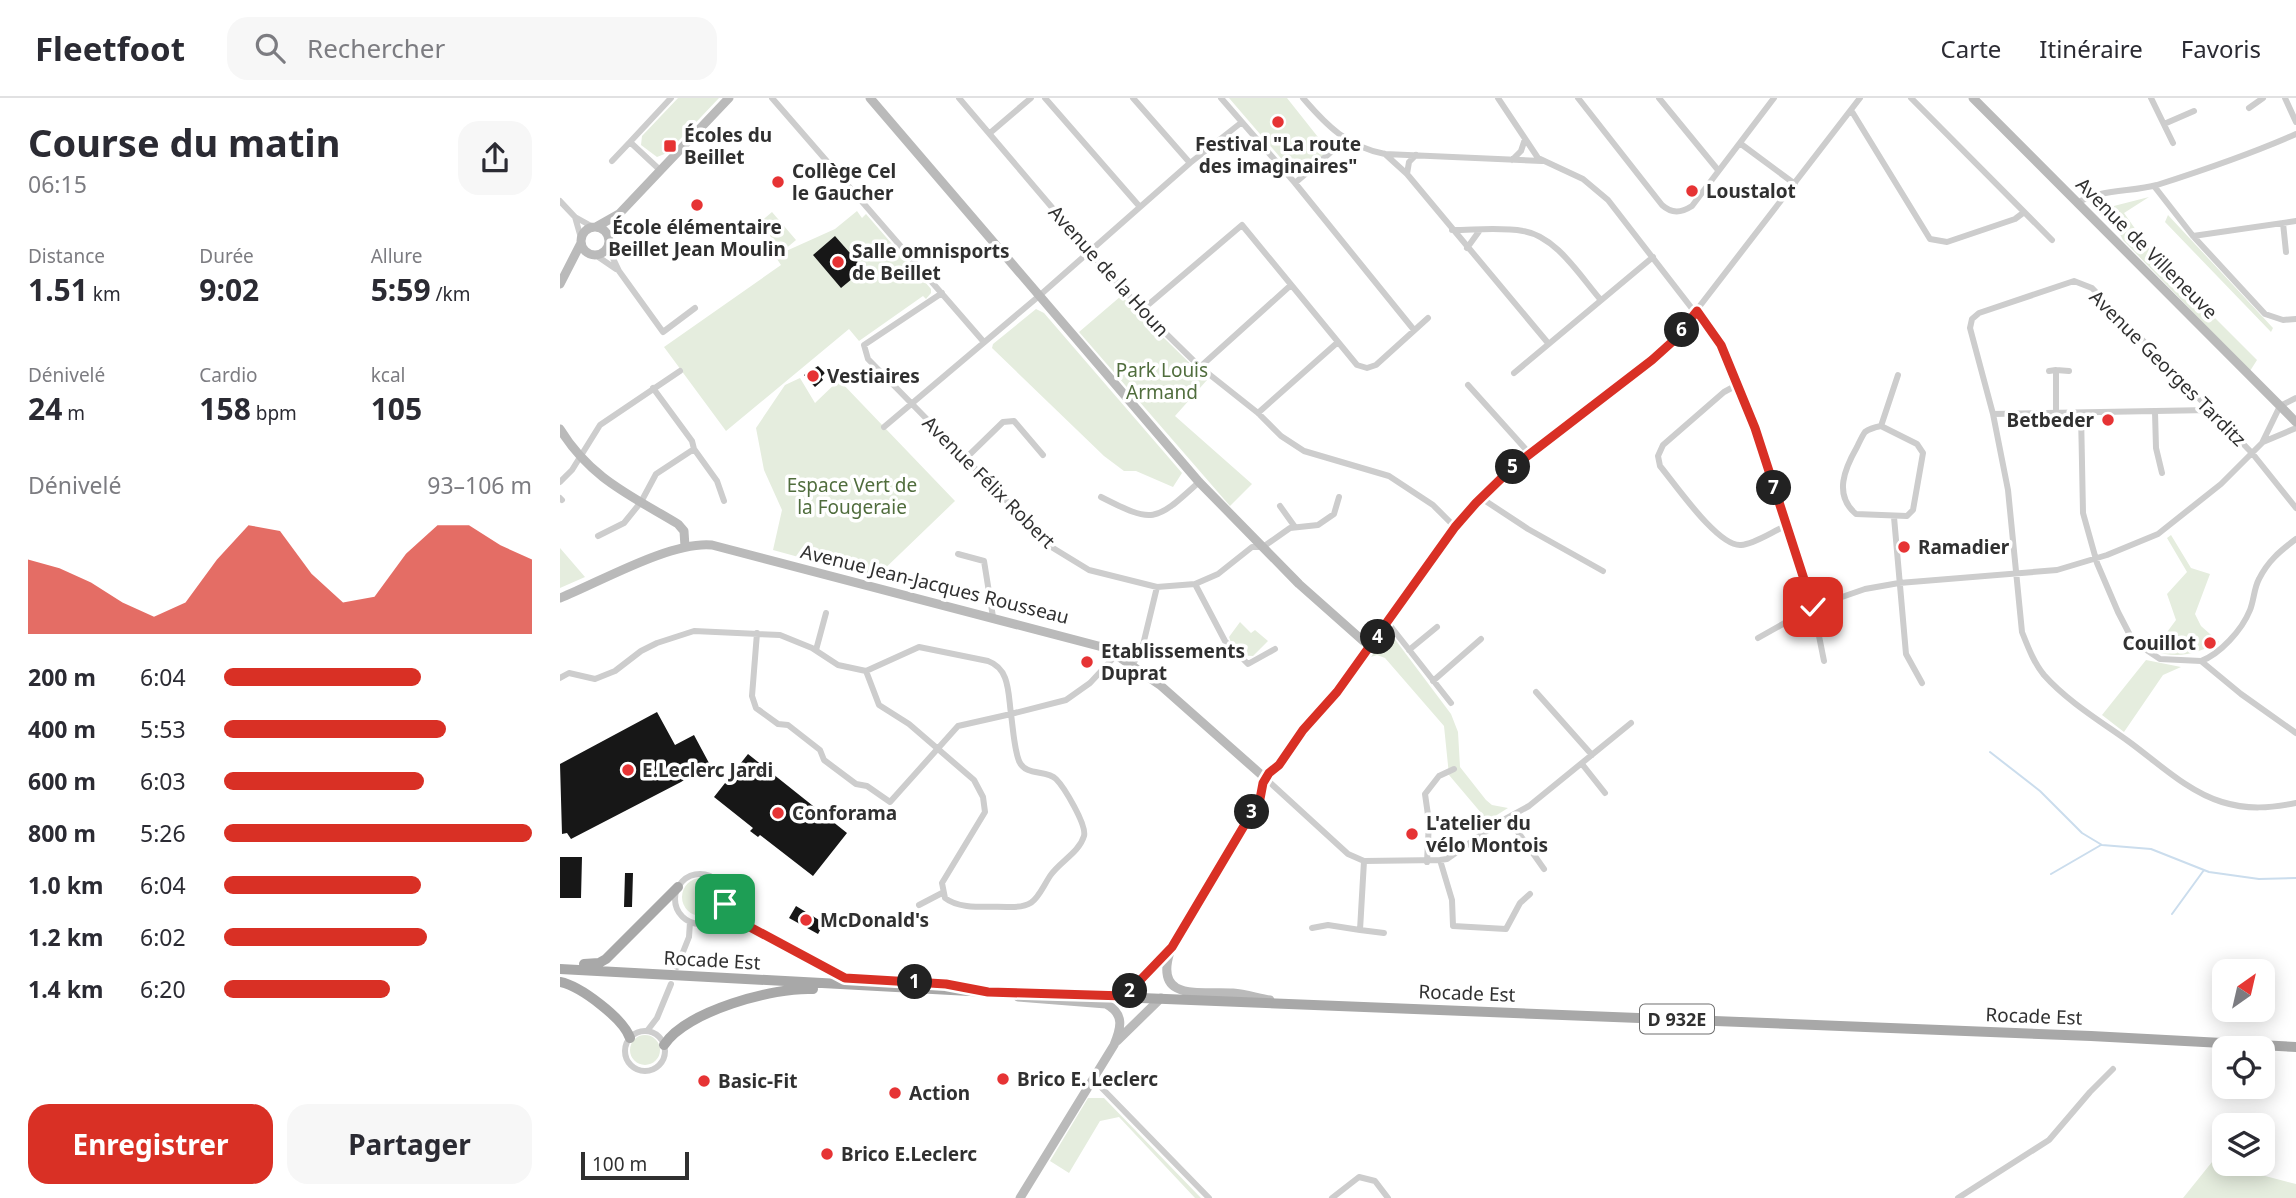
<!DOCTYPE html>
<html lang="fr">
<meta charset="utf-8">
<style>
:root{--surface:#fff;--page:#f7f7f7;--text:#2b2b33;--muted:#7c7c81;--line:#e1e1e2;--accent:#d93025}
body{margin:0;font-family:"Noto Sans",sans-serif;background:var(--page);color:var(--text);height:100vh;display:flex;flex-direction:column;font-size:26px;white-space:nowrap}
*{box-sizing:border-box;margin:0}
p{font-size:23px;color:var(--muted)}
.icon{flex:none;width:38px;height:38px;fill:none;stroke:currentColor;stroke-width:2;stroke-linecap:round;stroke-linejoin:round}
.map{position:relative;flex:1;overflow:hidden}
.drawer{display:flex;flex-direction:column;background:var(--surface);width:560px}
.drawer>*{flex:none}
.needle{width:46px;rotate:34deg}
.tools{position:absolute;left:1652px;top:861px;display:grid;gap:14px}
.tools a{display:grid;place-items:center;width:63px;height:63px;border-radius:14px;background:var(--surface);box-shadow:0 4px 18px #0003;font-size:35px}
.scale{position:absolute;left:21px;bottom:18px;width:108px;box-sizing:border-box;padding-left:7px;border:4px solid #303030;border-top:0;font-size:19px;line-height:24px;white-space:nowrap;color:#303030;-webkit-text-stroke:5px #fff;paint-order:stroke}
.pin{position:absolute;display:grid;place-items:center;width:60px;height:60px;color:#fff;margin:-30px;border-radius:14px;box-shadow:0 4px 10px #0006}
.km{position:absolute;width:35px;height:35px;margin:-18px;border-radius:50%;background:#222;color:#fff;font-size:19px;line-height:35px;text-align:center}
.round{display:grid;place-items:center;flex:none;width:74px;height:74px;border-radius:21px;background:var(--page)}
.summary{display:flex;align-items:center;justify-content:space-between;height:119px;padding:0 28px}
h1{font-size:38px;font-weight:700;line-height:52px}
.metrics{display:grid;grid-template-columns:repeat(3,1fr);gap:10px;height:119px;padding:7px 28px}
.metrics div{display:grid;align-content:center}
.metrics b{font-size:30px;font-weight:700}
.metrics small{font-size:19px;font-weight:400}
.metrics p{font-size:19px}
.chart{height:196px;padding:14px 28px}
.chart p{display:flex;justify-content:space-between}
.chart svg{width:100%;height:126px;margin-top:7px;fill:var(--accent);opacity:.7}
.action{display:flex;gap:14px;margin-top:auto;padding:14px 28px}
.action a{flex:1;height:80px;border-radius:21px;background:var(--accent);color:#fff;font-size:28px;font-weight:700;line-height:80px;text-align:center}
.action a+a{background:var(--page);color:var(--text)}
ul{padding:0 28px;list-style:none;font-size:23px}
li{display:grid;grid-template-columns:112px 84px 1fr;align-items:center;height:52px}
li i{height:18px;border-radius:9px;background:var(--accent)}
header{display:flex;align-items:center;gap:42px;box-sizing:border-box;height:98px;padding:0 35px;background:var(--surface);border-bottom:2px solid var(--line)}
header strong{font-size:33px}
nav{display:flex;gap:38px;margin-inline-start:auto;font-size:24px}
.search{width:490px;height:63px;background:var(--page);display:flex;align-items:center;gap:18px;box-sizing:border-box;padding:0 24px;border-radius:21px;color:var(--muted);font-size:26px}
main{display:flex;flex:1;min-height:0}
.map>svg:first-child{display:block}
.green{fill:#e5edde}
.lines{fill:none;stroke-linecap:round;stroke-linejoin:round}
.stream{stroke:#cbdded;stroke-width:2}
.building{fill:#171717}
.street{stroke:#cdcdcd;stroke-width:6}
.secondary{stroke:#bababa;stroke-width:9}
.primary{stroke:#a8a8a8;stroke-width:10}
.route-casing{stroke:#fff;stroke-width:14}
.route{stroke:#d93025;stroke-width:9}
.poi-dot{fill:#e63334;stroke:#fff;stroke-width:2.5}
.labels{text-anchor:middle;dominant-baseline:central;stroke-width:7;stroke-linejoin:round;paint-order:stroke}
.shield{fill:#fff;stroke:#6e6e6e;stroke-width:2}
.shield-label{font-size:18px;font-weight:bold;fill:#303030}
.poi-label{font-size:19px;font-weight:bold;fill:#303030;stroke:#fff;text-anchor:start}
.street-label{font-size:19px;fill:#303030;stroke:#fff}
.park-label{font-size:19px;fill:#506d3d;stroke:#fff}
</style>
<header>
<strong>Fleetfoot</strong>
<div class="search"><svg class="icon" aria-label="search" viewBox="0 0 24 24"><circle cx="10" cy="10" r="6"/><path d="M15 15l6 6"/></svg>Rechercher</div>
<nav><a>Carte</a><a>Itinéraire</a><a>Favoris</a></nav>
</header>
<main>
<section class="drawer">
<div class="summary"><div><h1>Course du matin</h1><p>06:15</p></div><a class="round"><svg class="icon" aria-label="share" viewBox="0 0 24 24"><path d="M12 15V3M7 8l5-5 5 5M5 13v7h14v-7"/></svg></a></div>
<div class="metrics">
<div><p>Distance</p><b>1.51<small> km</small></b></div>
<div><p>Durée</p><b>9:02</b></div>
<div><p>Allure</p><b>5:59<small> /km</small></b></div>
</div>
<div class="metrics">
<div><p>Dénivelé</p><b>24<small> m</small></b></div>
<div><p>Cardio</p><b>158<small> bpm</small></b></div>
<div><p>kcal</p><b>105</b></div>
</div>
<div class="chart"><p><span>Dénivelé</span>93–106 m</p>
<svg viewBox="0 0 160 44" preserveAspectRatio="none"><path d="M0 44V18L10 21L20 26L30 33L40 38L50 33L60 18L70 6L80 8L90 23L100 33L110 31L120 16L130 6L140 6L150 13L160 18V44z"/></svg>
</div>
<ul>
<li><b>200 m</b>6:04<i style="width:64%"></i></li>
<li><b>400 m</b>5:53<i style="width:72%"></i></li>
<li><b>600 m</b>6:03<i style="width:65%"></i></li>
<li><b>800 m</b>5:26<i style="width:100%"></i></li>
<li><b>1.0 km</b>6:04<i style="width:64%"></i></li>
<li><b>1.2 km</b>6:02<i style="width:66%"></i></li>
<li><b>1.4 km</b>6:20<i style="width:54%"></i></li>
</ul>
<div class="action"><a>Enregistrer</a><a>Partager</a></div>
</section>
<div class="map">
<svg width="1736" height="1100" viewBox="0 0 1736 1100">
<rect width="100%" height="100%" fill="#fff"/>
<path class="green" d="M118 0H159L107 55 97 59 81 47 82 38Z
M669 0H727L769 53 747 72 737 75 731 72Z
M1589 99 1564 115 1598 163 1697 262 1690 273 1563 142 1546 110Z
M297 113 302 120 306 116 371 191V195L366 201 363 198 299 243 289 231 166 333 104 249 221 167 215 158 275 131Z
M212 114 236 142 223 153 199 125Z
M1608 117 1713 230 1711 234 1605 124Z
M561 198 647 282 615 318 692 386 670 408 519 234Z
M476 211 484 215 622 375 613 389 576 373H564L544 358 432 250 433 246Z
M240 280 255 305 279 282 395 403 315 480 213 452 222 412 204 372 196 330 225 287Z
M1611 437 1631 470 1650 476 1635 516 1641 528 1659 544C1637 556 1618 561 1593 553L1616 522 1607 496 1627 474 1607 440Z
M0 450 25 479 0 490Z
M680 524 691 535 695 532 708 543 693 558C680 558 673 551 669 539Z
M828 532 891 616 898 634 900 669 926 702 932 707 948 710 921 727 922 716 889 677 884 628 825 560 817 557 811 559Z
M1586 562 1621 569 1603 577 1564 634 1542 617Z
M122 799a19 19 0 1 1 38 0a19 19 0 1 1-38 0Z
M70 952a15 15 0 1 1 30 0a15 15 0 1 1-30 0Z
M528 1000H544L641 1100H635L559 1019 540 1023 509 1075 490 1063Z
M1652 1064 1736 1086V1100H1623Z"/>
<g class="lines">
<path class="stream" d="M1430 654 1480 693 1522 735 1542 747 1591 751 1649 774 1699 781 1736 780
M1491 776 1541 747
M1612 816 1644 772"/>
</g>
<path class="building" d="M275 138 304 171 281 190 253 157Z
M258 268 265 275 261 279 263 282 255 289 244 277Z
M97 614 115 647 134 637 149 665 121 684 11 741 7 735 2 736 0 666Z
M188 656 287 735 253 778 200 737 198 739 190 733 193 730 154 699Z
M0 759H22L21 800H0Z
M65 775H73L72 809H64Z
M236 808 264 825 258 836 229 820Z"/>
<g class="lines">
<path class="street" d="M212 0 423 243
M399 0 529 153 582 212 640 269 698 315 721 338 744 353 829 378 873 407 895 429
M485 0 580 109
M573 0 630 65
M661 0 735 85 854 232
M743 0C767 28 788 49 825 56L982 63
M938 0 978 60 1023 81 1048 102 1161 248 1195 330 1252 503 1264 563
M1018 0 1102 107C1112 116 1121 115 1132 108L1214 0
M1099 0 1158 72
M1351 0 1492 142
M1591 0 1613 45
M1725 0 1736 24
M1689 10 1703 0
M1291 12 1370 141 1387 144 1455 121 1463 115
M1604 26 1634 13
M430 35 471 0
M1181 46 1235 86
M825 56 847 76 988 245
M952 62 961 53 965 41
M52 63 70 44
M101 73 70 44 111 0
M847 76 849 64 856 57
M735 85 785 42
M1594 88 1633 138 1705 216 1723 222 1736 221
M0 103 15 119 33 129
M1517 105C1540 91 1571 94 1597 87 1644 72 1691 56 1736 36
M15 119 21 140
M1723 125 1726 154
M892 132C915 132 941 129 963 133 996 138 1020 178 1040 201
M1633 138 1736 123
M48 150 59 173 103 234 135 210
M907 150 920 132
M37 158 56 171
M382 195 304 247 308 261 493 450 529 472 597 489 635 486 658 476 692 449H703L730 430 758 427 774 416 779 399
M582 212 682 127 797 267 807 270 816 267 868 220
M640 269 731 187
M1496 272 1509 273
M1489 273 1496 272V315
M954 275 1093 159
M908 287 970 356
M1177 287 1164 294 1103 347 1098 358 1100 368C1115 386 1158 449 1181 447 1195 446 1213 433 1226 428
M93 290 132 343 134 351
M1595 314 1596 350 1602 375
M698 315 778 244
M1521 315 1523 415 1537 465 1558 514 1573 543 1600 561 1641 563 1681 596 1736 635
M1433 316 1650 312
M1321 328 1357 346 1363 355 1353 412 1347 418 1296 416C1273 397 1285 370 1297 349 1299 345 1302 338 1305 334 1309 331 1316 329 1321 328Z
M1321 328 1338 277
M324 329 479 198 630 65 682 24
M1703 344 1736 330
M405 361 443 324 454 323 483 357
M0 384 12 372 40 327 120 273
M541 399C594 426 595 424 639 384
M0 400 2 402
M921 400 968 431 1043 473
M720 408 735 429
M1736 410 1692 355 1532 190 1514 183 1419 215 1412 221 1410 230 1433 316 1448 392 1462 534C1468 549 1474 565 1484 577 1507 603 1540 623 1568 643 1597 664 1628 694 1662 704 1688 712 1710 710 1736 705
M1334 419 1346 556 1362 585
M38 438 64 425 81 404 96 376 134 351 157 383 164 403
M398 456 424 463 433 519
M635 486 665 543 688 566 715 551
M828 525 891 605
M197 535 192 598 196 610 218 626 228 627 260 652 264 662 296 686 307 688 330 704 398 628 451 616C453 630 454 650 459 663 466 679 486 671 496 681 504 689 527 727 524 738 519 755 499 764 490 778 476 800 476 810 447 809 428 808 400 812 385 800L382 785 425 714 423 699 414 682 349 626 319 607 306 573
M1198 540 1253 509 1305 491 1339 485 1497 472 1547 457 1598 436 1661 386 1702 345 1720 308 1736 300
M810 549 895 429 916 405 953 369 1112 244 1300 0
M256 552 266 515
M849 552 877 529
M1641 563C1660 556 1682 532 1690 512 1694 502 1694 490 1699 481 1708 463 1720 453 1736 441
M573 566 582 551 597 489
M0 580 9 575 35 581 55 573 81 553 97 545 134 533 220 537 252 550 278 567 306 573 359 549 428 563C450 571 448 595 451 616L506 602 530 585 557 556
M873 583 921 541
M976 594 1032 657
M1022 666 1045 695
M705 680 788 756 804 763 880 762 887 761 938 725 969 708 1071 625
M948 720 984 771
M880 762 892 802 893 828 946 831 960 805 970 796
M804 763 800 832 824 835
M867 764 869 724 865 696 879 678 894 671
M115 801a25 25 0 1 1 50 0a25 25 0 1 1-50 0Z
M359 807 382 795
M752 830 768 827 800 832
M117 869 129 839 130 824
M65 953a20 20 0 1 1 40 0a20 20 0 1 1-40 0Z
M87 933 97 920 111 886
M533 981 649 1100
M772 1100 799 1079 815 1083 828 1100
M1398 1100 1489 1042 1530 994 1553 971"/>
<path class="secondary" d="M310 0 639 384 739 486 810 549C782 587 752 623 724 661 718 669 709 672 705 680 702 687 702 695 700 701L612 849 565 898
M1413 0 1736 324
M21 143a14 14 0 1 1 28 0a14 14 0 1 1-28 0Z
M36 129 59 116 169 0
M0 186 21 145
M0 331C30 380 70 397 118 426L124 433 125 449
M0 500C40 484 111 443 152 447L546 550 600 587 705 680
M610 854C594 904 640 893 673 895 685 896 698 900 710 902
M458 899 546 906C565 916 561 930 554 947L460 1100
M557 943 601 900"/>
<path class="primary" d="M162 814 279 878 294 881
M24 866 39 865 46 861 118 789
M0 871 428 894 1531 938 1736 949
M0 884C20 888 63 920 70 940
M104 947C126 913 214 889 253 891"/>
</g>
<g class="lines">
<g class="route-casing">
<path id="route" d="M165 806 162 814 285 880 386 886 428 894 565 898 612 849 700 701 703 685 709 675 719 667 743 632 777 594 895 429 916 405 953 369 1092 262 1112 244 1137 213 1161 247 1195 330 1253 509"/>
</g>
<use href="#route" class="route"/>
</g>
<g class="poi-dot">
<circle cx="718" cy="24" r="7"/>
<rect x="103" y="41" width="14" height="14" rx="3.5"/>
<circle cx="218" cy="84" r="7"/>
<circle cx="1132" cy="93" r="7"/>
<circle cx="137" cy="107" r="7"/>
<circle cx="278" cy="164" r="7"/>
<circle cx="253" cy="278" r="7"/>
<circle cx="1548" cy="322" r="7"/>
<circle cx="1344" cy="449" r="7"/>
<circle cx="1650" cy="545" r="7"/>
<circle cx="527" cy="564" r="7"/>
<circle cx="68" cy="672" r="7"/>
<circle cx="218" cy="715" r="7"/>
<circle cx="852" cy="736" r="7"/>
<circle cx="246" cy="822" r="7"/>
<circle cx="443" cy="981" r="7"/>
<circle cx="144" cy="983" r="7"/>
<circle cx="335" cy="995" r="7"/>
<circle cx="267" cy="1056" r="7"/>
</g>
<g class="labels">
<rect class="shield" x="1080" y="906.5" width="74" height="29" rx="5"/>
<g class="shield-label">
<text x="1117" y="921">D 932E</text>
</g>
<g class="poi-label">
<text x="124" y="37">Écoles du<tspan x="124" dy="22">Beillet</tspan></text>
<text x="718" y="46" text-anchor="middle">Festival "La route<tspan x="718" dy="22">des imaginaires"</tspan></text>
<text x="232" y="73">Collège Cel<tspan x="232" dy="22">le Gaucher</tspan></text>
<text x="1146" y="93">Loustalot</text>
<text x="137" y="129" text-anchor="middle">École élémentaire<tspan x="137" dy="22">Beillet Jean Moulin</tspan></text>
<text x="292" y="153">Salle omnisports<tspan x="292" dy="22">de Beillet</tspan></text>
<text x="267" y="278">Vestiaires</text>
<text x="1534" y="322" text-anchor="end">Betbeder</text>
<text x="1358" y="449">Ramadier</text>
<text x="1636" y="545" text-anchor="end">Couillot</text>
<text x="541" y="553">Etablissements<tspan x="541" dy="22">Duprat</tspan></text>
<text x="82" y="672">E.Leclerc Jardi</text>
<text x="232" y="715">Conforama</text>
<text x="866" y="725">L'atelier du<tspan x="866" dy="22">vélo Montois</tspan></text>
<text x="260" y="822">McDonald's</text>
<text x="457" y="981">Brico E. Leclerc</text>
<text x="158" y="983">Basic-Fit</text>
<text x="349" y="995">Action</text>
<text x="281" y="1056">Brico E.Leclerc</text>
</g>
<g class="street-label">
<text transform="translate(1587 150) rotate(45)">Avenue de Villeneuve</text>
<text transform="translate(549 173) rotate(48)">Avenue de la Houn</text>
<text transform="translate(1608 270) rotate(45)">Avenue Georges Tarditz</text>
<text transform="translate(429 384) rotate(45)">Avenue Félix Robert</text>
<text transform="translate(375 486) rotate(14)">Avenue Jean-Jacques Rousseau</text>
<text transform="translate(152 862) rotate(3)">Rocade Est</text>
<text transform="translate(907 895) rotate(2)">Rocade Est</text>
<text transform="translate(1474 918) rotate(2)">Rocade Est</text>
</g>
<g class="park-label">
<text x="602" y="272">Park Louis<tspan x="602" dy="22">Armand</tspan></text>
<text x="292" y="387">Espace Vert de<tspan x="292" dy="22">la Fougeraie</tspan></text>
</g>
</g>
</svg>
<div class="tools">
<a><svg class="needle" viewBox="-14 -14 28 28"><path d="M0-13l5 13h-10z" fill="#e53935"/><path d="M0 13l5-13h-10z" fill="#7c7c81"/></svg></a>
<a><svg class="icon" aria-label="locate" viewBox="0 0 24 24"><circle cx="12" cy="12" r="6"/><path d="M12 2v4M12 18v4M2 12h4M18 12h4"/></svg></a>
<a><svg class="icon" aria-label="layers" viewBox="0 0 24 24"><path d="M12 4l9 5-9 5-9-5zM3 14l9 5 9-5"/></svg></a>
</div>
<div class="scale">100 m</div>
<div class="pin" style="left:165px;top:806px;background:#1e9e55"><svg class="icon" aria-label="arrive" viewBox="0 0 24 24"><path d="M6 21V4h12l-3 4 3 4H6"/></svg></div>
<div class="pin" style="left:1253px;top:509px;background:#d93025"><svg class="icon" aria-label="check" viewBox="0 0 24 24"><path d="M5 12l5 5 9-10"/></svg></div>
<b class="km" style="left:355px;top:884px">1</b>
<b class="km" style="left:570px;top:893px">2</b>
<b class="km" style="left:692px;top:714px">3</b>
<b class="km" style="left:818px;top:539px">4</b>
<b class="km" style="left:953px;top:369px">5</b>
<b class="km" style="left:1122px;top:232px">6</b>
<b class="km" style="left:1214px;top:390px">7</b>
</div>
</main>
